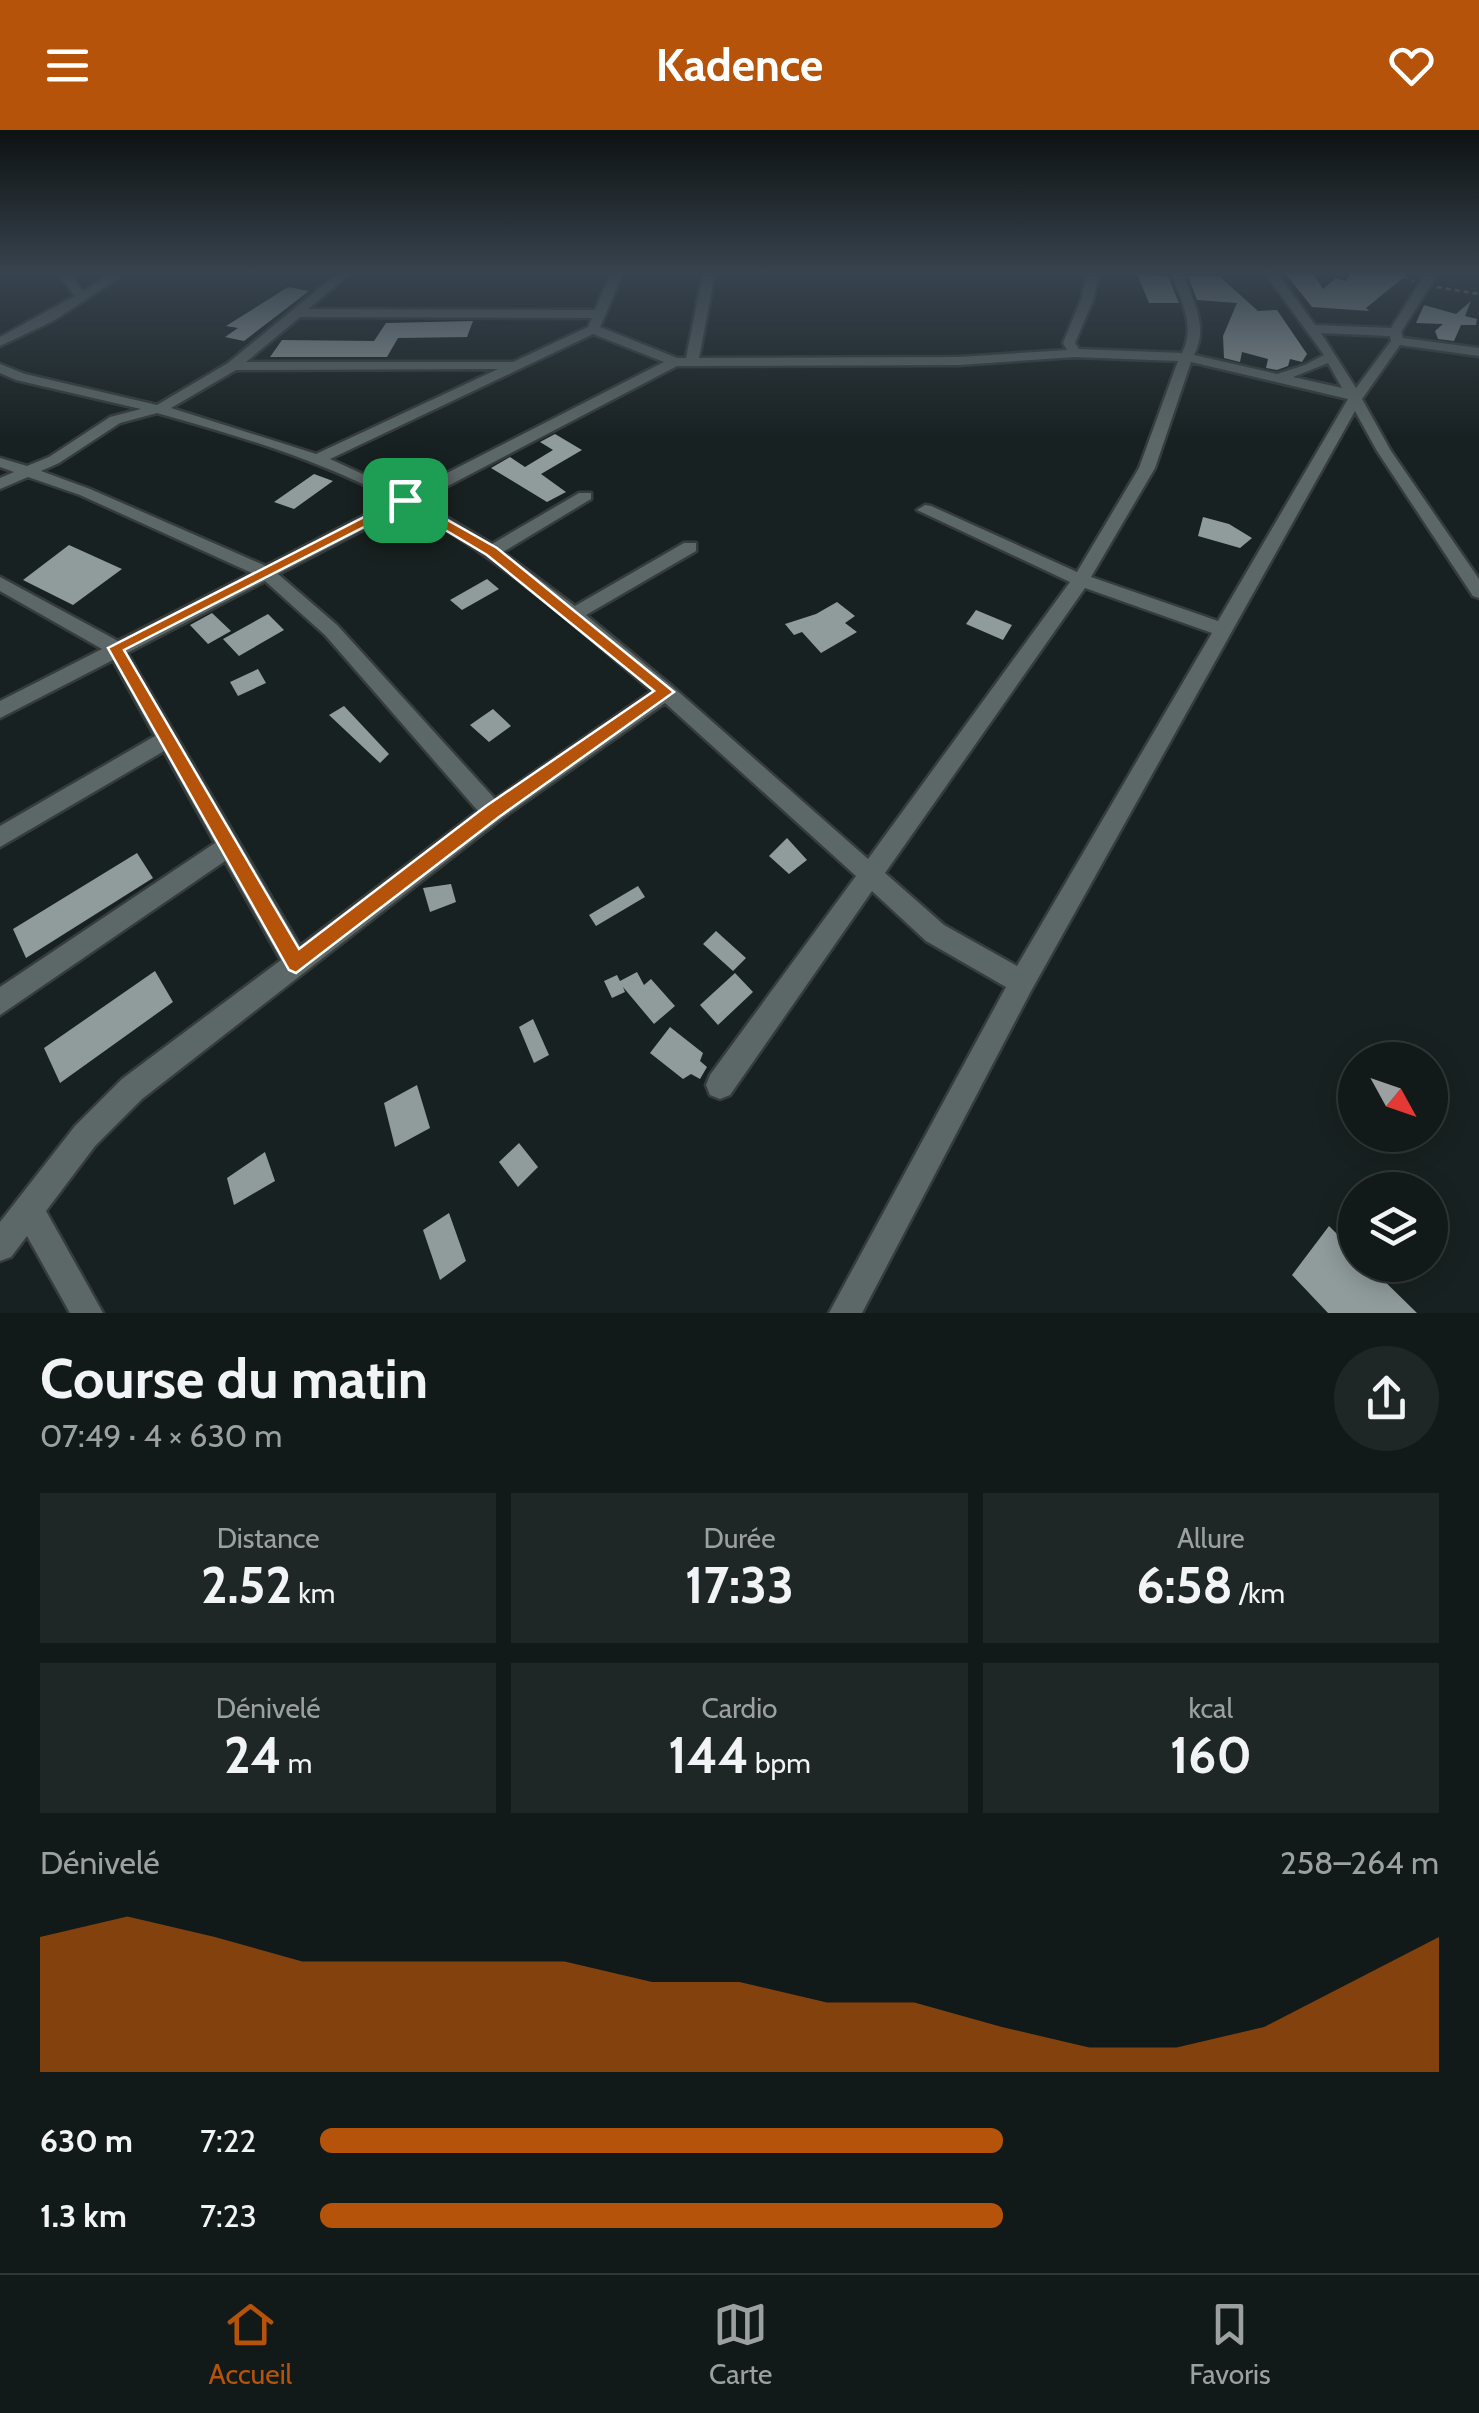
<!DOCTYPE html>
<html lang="fr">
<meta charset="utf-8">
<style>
:root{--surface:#121919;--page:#1f2626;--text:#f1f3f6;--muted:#9ca0a2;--line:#313838;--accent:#b45309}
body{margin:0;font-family:Cabin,sans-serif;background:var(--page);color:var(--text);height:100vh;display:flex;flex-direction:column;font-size:38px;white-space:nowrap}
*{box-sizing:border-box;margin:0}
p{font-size:32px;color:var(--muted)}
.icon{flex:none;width:55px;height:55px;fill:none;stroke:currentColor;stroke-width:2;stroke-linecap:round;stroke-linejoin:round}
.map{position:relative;height:1183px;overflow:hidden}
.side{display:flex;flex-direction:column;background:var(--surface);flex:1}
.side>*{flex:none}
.needle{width:65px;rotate:130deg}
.fabs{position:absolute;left:1338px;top:912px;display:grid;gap:20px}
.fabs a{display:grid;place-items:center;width:110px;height:110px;border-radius:50%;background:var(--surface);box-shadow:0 5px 25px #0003,0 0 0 2px var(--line);font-size:50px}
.pin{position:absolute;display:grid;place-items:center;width:85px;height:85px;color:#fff;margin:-42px;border-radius:20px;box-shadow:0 5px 15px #0006}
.round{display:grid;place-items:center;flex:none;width:105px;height:105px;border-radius:52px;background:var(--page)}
.head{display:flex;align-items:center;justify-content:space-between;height:170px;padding:0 40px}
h1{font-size:55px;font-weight:800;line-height:75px}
.stats{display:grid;grid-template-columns:repeat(3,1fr);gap:15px;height:170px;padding:10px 40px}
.stats div{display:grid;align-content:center;border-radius:0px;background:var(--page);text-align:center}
.stats b{font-size:50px;font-weight:800}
.stats small{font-size:28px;font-weight:400}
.stats p{font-size:28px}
.chart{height:280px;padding:20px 40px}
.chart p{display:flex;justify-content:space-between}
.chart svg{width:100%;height:180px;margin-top:10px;fill:var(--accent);opacity:.7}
ul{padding:0 40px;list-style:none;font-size:32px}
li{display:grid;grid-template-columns:160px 120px 1fr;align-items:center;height:75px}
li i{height:25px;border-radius:12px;background:var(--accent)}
header{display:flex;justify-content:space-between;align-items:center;height:130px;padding:0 40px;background:var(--accent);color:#fff;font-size:45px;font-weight:800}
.tabs{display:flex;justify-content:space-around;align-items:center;height:140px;border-top:2px solid var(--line);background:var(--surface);font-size:28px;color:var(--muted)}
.tabs a{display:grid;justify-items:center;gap:5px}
.tabs .active{color:var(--accent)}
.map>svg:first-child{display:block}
.building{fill:#909b9c}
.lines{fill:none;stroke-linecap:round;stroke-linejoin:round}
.street-casing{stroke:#363c3c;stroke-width:5}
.path{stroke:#878e8e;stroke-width:2.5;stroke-dasharray:5 4;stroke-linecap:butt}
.street{fill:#5c6767;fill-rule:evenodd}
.route{fill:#b45309;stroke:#fff;stroke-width:2.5;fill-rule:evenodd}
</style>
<header><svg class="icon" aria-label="menu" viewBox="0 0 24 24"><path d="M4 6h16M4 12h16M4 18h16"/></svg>Kadence<svg class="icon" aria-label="heart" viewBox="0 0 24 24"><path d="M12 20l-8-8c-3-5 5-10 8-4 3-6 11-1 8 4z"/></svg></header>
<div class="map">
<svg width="1479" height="1183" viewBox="0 0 1479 1183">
<rect width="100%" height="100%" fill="#182121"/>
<path class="building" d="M1285 143H1313L1323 159 1336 148 1346 151 1350 143H1409L1366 178 1369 181 1312 177Z
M1137 144 1168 146 1179 173H1149Z
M1188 146H1219L1258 181 1277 180 1307 224 1302 232 1290 229 1288 236 1277 240 1266 238 1268 229 1242 222 1240 232 1224 228 1223 206 1237 173 1197 170Z
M288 157 309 161 244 211 225 207 238 198 226 196Z
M1471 171 1465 186 1477 189 1476 195H1461L1454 211 1438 209 1435 201 1443 194 1416 193 1424 175 1456 184Z
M473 191 467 207 398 208 387 227H270L282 210 374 211 386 193Z
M555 304 582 320 541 344 566 362 547 372 491 338 510 327 525 337 553 320 540 312Z
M314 344 333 351 294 379 274 372Z
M1203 387 1229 394 1252 408 1240 418 1198 406Z
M69 415 122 439 73 475 23 450Z
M487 449 499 459 462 480 450 470Z
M837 472 855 486 845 493 857 502 821 523 802 502 794 505 785 494 816 484Z
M976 480 1012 495 1003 510 966 494Z
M212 483 231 501 208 514 190 495Z
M268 484 284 500 239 526 223 509Z
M258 539 266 553 238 566 230 552Z
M344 576 389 624 380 633 329 585Z
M493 579 511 596 489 612 470 595Z
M787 708 807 730 789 744 769 726Z
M137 723 153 748 26 828 13 799Z
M451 754 456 772 430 782 423 758Z
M638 756 645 767 596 796 589 785Z
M716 801 746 828 733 841 703 814Z
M155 841 173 872 60 953 44 918Z
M637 842 644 855 651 849 675 876 654 894 623 857 625 862 612 868 604 851 617 845 620 851Z
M735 843 753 862 718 895 700 875Z
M533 889 549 925 534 933 519 897Z
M670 897 703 923 700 931 707 937 700 949 691 944 683 949 650 923Z
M417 955 430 998 395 1017 384 973Z
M519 1013 538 1037 518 1057 499 1032Z
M265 1022 275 1051 234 1075 227 1048Z
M449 1083 466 1131 440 1150 423 1100Z
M1329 1096 1355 1122V1135H1368L1417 1183H1328L1292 1145Z"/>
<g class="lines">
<g class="street-casing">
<path id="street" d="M57 143H69L83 161 112 143H126L53 191 0 216V207L75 166Z
M338 143H351L308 179 595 180 611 143H623L600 197 677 228H686L703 143H715L699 228 959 227 1067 220 1063 213 1081 170 1087 143H1099L1093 170 1075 213 1079 219 1182 223C1196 196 1181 170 1171 143H1183C1193 173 1209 195 1194 225L1277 244 1305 235 1324 225 1265 143H1277L1315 195 1391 198 1426 143H1438L1401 202 1403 208 1479 218V226L1400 215 1362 269 1391 321 1479 449V468L1473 466 1377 321 1355 281 1031 861 862 1183H829L1006 857 926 811 872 761 730 965 720 969 710 965 706 955 710 945 856 746 665 573 501 689 142 969 95 1016 46 1081 103 1183H70L27 1106 11 1127 0 1131V1092L75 996 122 949 281 830 225 731 0 885V857L215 713 164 621 0 717V696L155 606 113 530 0 588V571L102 519 0 461V447L118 511 252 443 80 365 28 347 0 359V348L14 342 0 337V328L27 336 49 327 110 287 141 279 16 250 0 243V234L25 244 157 275 228 233ZM300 187 592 188 588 197 513 232H246ZM1321 203 1390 206 1391 211 1356 258ZM593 204 664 232 406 364 330 329ZM1075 227 1178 231 1139 338 1077 442 931 376 925 375 917 380 1070 452 868 729 673 557 586 485 696 421V413H684L575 476 503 422 591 369V363H579L492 414 419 371 677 236 959 235ZM1191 232 1348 269 1218 491 1091 447 1155 338ZM1328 233 1342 258 1293 247ZM498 239 316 324 171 278 236 240ZM157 283C239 306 320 330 394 370L266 436 90 359 41 341 59 333 120 293ZM407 377C498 426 574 495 652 561L495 669 337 495 278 444ZM265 451 325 505 478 681 300 816 127 523ZM1085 458 1212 503 1017 836 944 795 885 743Z"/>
</g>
<path class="path" d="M1395 143 1414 151
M1437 157 1479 164"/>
<use href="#street" class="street"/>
</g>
<linearGradient id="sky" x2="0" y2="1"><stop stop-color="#0d1212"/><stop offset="0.46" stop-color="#37434e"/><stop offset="1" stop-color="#37434e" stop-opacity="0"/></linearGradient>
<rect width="1479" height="309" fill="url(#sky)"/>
<path class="route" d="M405 366 497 418 674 562 499 687 296 843 289 840 108 518ZM405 376 487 425 654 561 486 676 299 819 124 520Z"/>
</svg>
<div class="fabs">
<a><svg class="needle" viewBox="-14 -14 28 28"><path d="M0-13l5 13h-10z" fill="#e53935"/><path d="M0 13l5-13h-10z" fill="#9ca0a2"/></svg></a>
<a><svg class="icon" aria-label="layers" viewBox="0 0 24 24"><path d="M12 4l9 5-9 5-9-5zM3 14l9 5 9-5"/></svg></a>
</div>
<div class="pin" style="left:405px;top:370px;background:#1e9e55"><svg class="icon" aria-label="arrive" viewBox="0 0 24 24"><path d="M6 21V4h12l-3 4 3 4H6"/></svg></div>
</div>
<section class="side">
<div class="head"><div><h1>Course du matin</h1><p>07:49 · 4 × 630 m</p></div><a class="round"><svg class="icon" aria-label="share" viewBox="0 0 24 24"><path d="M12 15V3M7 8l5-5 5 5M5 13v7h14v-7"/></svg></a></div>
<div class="stats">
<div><p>Distance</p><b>2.52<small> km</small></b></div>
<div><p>Durée</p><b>17:33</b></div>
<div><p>Allure</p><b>6:58<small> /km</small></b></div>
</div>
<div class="stats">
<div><p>Dénivelé</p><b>24<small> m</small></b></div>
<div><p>Cardio</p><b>144<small> bpm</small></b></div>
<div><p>kcal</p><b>160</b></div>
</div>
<div class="chart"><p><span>Dénivelé</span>258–264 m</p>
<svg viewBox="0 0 160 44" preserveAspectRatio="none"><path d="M0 44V11L10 6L20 11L30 17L40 17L50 17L60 17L70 22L80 22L90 27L100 27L110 33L120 38L130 38L140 33L150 22L160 11V44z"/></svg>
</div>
<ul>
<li><b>630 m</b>7:22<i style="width:61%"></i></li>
<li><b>1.3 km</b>7:23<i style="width:61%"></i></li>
</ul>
</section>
<nav class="tabs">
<a class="active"><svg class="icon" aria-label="home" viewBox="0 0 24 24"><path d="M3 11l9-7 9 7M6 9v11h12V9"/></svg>Accueil</a>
<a><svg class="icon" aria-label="map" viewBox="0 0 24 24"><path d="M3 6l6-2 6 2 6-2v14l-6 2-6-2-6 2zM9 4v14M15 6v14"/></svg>Carte</a>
<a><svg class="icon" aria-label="saved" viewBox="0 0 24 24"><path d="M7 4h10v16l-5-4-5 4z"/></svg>Favoris</a>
</nav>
